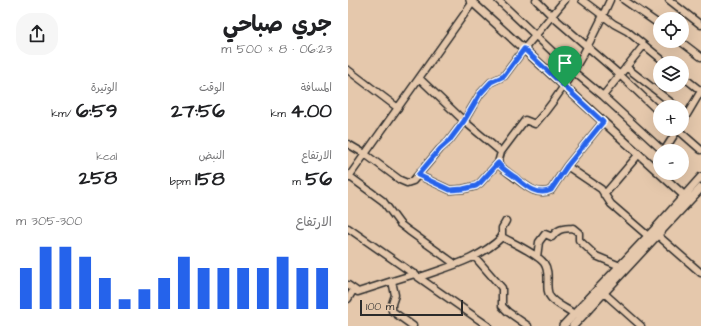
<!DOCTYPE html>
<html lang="ar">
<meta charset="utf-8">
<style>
:root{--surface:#fff;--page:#f6f6f6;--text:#202124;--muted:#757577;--accent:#2563eb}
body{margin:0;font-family:"Architects Daughter","Playpen Sans Arabic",sans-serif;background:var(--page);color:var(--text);direction:rtl;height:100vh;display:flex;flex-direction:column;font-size:15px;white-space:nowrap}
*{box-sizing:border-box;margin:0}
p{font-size:13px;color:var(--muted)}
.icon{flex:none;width:22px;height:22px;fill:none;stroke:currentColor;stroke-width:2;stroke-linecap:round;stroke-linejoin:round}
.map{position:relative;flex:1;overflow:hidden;direction:ltr}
.details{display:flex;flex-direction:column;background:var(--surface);width:348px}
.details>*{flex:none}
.controls{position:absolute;left:305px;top:12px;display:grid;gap:8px}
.controls a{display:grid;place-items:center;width:36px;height:36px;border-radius:50%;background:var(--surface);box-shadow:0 4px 16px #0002;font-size:20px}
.scale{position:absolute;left:12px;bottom:10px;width:103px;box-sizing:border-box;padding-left:4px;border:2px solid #2b2b2b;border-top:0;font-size:11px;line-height:14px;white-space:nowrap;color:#2b2b2b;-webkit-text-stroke:3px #e5c8ac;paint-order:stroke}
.pin{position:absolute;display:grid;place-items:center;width:34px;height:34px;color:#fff;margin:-41px -17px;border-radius:50% 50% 50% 0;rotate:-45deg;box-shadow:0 0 4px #0007}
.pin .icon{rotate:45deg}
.round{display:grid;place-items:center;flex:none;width:42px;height:42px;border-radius:16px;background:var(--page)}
.headline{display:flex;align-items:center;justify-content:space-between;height:68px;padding:0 16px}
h1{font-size:22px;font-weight:700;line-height:30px}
.figures{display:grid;grid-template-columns:repeat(3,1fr);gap:6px;height:68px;padding:4px 16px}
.figures div{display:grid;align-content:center}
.figures b{font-size:20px;font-weight:700}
.figures small{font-size:11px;font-weight:400}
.figures p{font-size:11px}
.chart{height:112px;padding:8px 16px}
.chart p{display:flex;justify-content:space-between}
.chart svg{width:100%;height:72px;margin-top:4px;stroke:var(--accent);stroke-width:6}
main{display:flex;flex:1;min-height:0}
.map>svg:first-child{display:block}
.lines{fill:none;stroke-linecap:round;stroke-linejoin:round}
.minor-casing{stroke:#2b2b2b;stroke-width:9}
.tertiary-casing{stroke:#2b2b2b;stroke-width:10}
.minor{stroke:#e5c8ac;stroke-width:6}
.tertiary{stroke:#e5c8ac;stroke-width:7}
.route-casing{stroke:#fff;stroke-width:8}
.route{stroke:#2563eb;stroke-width:5}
</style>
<main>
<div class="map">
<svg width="353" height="326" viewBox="0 0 353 326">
<rect width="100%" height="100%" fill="#e5c8ac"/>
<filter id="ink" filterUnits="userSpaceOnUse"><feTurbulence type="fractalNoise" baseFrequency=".025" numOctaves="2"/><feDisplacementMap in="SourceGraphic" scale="8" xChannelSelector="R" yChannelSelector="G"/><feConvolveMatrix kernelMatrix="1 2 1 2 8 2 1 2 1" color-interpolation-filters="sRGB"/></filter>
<g filter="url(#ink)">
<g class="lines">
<g class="minor-casing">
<path id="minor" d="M150 0 226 72 255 96 315 151
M188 0 204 16 272 75 312 113
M234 0 266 24 279 31 318 63
M276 0 312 25
M321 0 353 25
M332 41 353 57
M278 67 329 107
M0 70 50 108
M334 76 353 91
M71 78 116 121 153 152 150 163C154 169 160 172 166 177 177 185 189 197 203 190L219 166 255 122
M255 96 296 45
M334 123 353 91
M329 129 353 150
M0 144 17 154 52 180 59 183 65 181 92 149 101 141 116 121 132 94 143 82 156 76 176 49 217 0
M316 151 330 129
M153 152 177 120 187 124C219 88 242 45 262 0
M219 166 253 189 263 204 300 236
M306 168 312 158
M70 175 102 190 115 189 128 186 132 183 150 163
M1 176 35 201 52 224 61 231 107 264
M0 178 125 2
M256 195 291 154
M0 228 140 326
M306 232 353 273
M154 237V228L158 221
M127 257 154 288V306L160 312 180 326
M189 257 191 242 197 234 204 237C210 228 215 229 225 228L231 233V240L248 256 272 266
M72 277C100 267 132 259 154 237 165 243 188 253 196 263 204 274 195 289 203 298 209 305 220 309 226 314
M44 281 67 274
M0 285 10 292 44 281 47 295 44 304V311L65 326
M256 293 293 326
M0 299 6 289"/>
</g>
<g class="tertiary-casing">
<path id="tertiary" d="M122 0 341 200
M215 326 305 231 353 177
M225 326 353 188"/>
</g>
<use href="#minor" class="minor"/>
<use href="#tertiary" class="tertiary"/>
</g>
</g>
<g class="lines" filter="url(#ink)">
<g class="route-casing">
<path id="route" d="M176 49 255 122 219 166 203 190C189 197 177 185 167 177 160 172 154 169 150 163L132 183 128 186 115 189 102 190 70 175 92 149 101 141 116 121 132 94 143 82 156 76Z"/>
</g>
<use href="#route" class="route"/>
</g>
</svg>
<div class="controls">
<a><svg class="icon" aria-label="locate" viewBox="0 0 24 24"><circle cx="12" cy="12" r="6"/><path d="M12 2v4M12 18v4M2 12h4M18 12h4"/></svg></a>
<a><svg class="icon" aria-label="layers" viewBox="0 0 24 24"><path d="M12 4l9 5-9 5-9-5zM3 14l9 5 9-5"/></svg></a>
<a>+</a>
<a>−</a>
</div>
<div class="scale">100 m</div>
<div class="pin" style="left:217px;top:87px;background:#1e9e55"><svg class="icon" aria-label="arrive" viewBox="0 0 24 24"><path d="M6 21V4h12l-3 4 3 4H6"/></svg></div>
</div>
<section class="details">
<div class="headline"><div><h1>جري صباحي</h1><p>06:23 · 8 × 500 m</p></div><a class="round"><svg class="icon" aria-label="share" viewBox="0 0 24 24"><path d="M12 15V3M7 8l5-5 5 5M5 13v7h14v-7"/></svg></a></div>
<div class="figures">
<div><p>المسافة</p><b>4.00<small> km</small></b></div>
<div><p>الوقت</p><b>27:56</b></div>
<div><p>الوتيرة</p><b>6:59<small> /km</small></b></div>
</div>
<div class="figures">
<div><p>الارتفاع</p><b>56<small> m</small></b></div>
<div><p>النبض</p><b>158<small> bpm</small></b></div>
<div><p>kcal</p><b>258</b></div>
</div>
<div class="chart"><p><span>الارتفاع</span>300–305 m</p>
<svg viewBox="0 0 160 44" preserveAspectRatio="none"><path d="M5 44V19M15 44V6M25 44V6M35 44V12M45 44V25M55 44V38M65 44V32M75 44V25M85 44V12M95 44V19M105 44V19M115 44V19M125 44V19M135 44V12M145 44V19M155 44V19"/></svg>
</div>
</section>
</main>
